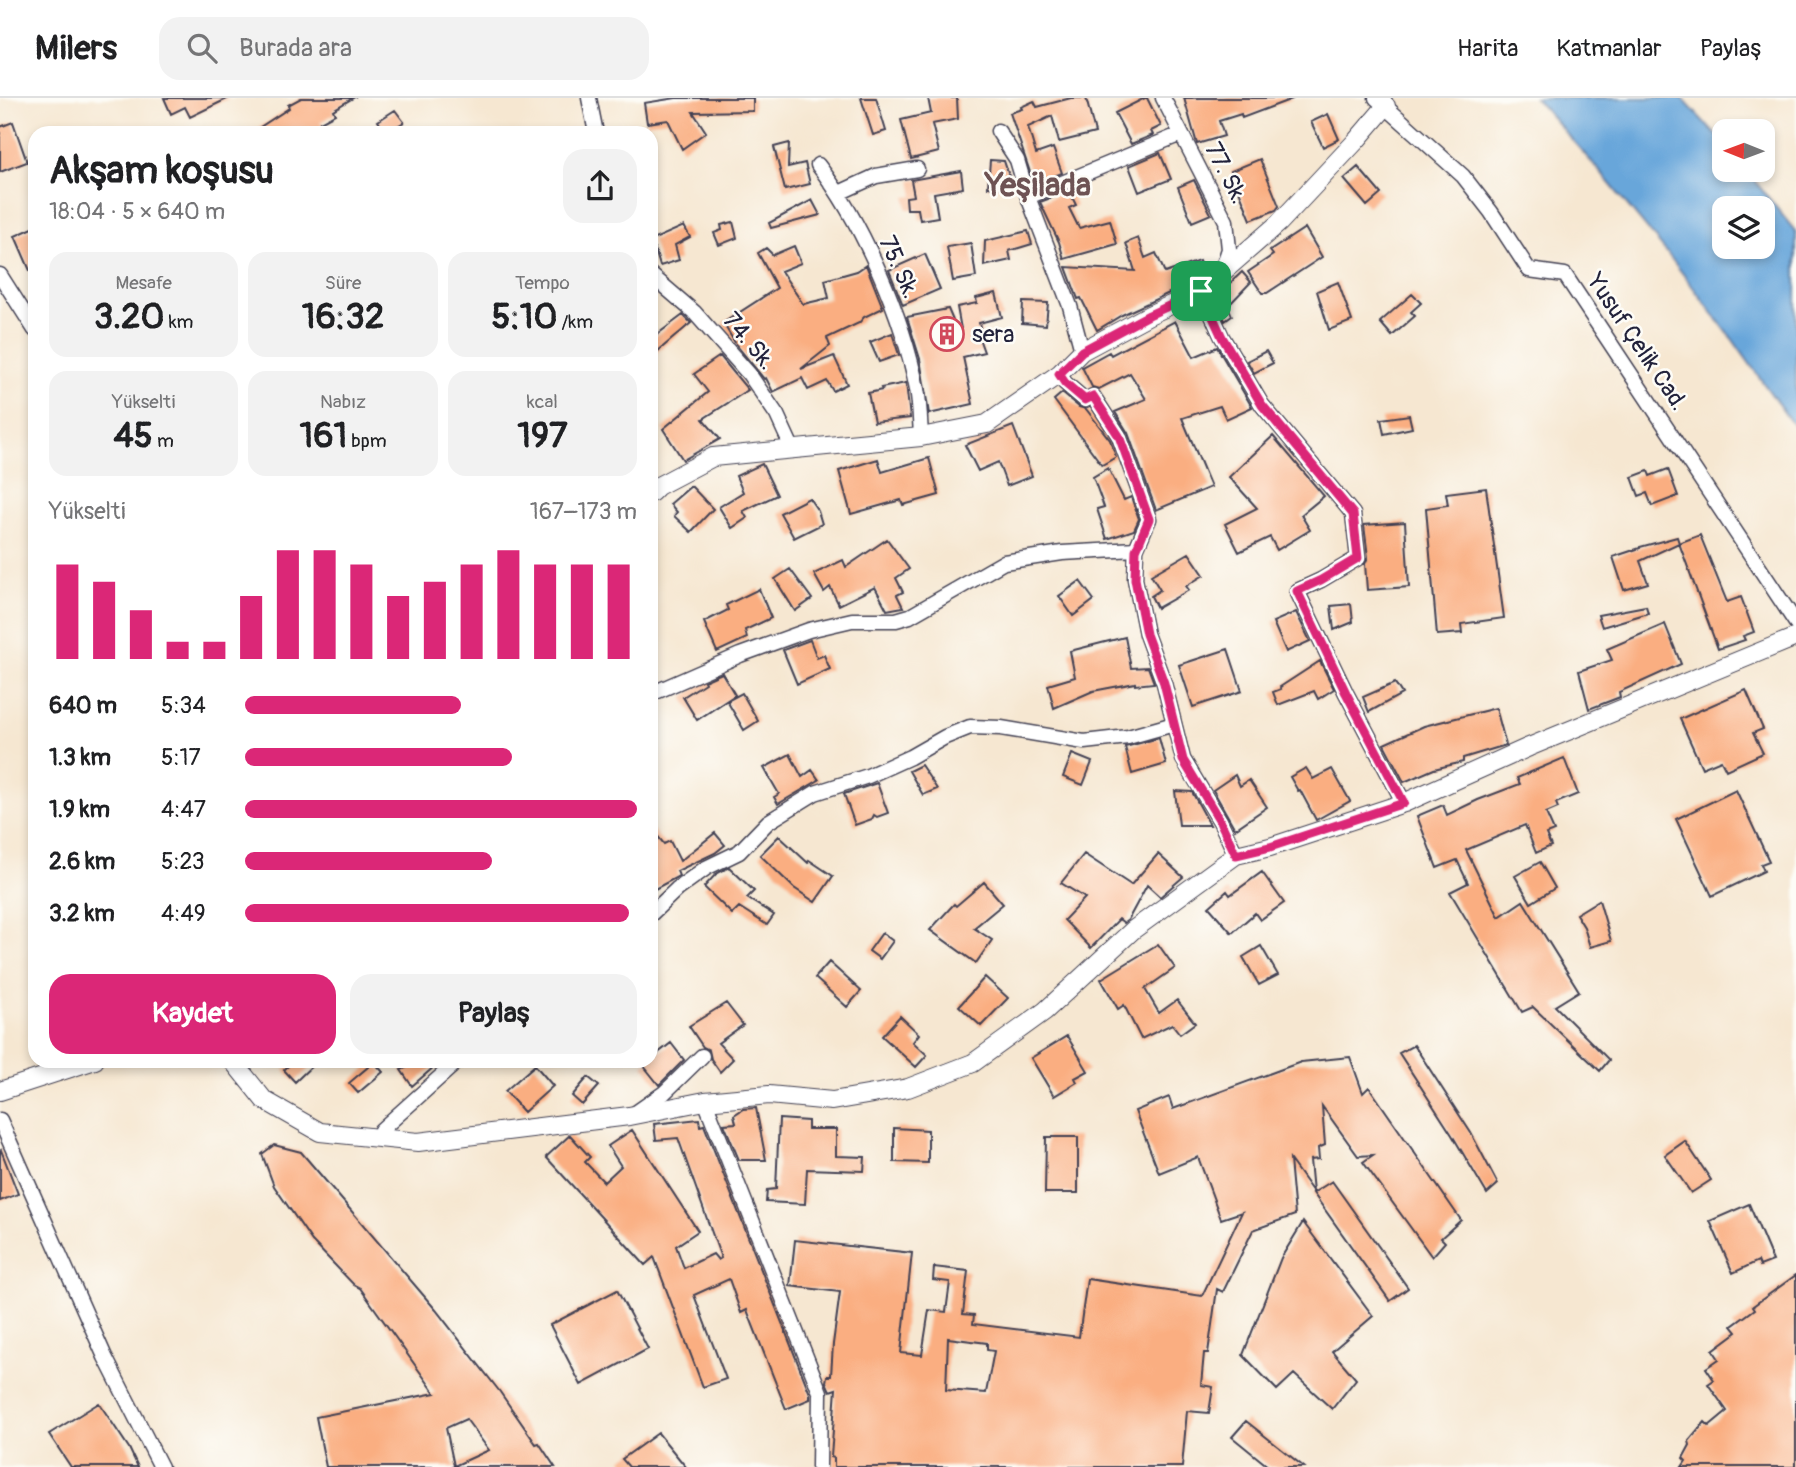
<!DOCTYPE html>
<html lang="tr">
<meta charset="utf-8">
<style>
:root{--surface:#fff;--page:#f2f2f2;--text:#202124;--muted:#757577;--line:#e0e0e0;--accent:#db2777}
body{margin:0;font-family:Pangolin,sans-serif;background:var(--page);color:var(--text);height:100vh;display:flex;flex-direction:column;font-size:26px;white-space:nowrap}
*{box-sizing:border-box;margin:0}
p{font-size:23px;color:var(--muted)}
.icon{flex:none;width:38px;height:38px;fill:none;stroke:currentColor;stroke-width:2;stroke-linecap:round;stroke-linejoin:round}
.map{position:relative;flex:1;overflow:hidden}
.details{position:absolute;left:28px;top:28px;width:630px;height:942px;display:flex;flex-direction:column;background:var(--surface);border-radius:21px;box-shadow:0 4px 10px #0003}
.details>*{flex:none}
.needle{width:46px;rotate:271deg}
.controls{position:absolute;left:1712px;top:21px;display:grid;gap:14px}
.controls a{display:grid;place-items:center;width:63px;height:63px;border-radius:14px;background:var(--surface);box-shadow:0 4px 10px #0003;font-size:35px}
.pin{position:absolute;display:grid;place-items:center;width:60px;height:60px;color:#fff;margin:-30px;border-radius:14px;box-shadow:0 4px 10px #0006}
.round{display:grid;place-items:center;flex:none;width:74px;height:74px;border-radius:21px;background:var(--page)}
.head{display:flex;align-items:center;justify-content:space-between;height:119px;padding:0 21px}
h1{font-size:38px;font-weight:700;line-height:52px}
.stats{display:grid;grid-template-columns:repeat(3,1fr);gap:10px;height:119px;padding:7px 21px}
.stats div{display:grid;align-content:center;border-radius:18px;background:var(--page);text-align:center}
.stats b{font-size:35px;font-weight:700}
.stats small{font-size:19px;font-weight:400}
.stats p{font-size:19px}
.chart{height:196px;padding:14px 21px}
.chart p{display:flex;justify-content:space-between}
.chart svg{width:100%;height:126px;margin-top:7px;stroke:var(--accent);stroke-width:6}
.action{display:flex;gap:14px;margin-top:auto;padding:14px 21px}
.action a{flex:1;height:80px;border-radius:21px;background:var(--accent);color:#fff;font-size:28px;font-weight:700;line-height:80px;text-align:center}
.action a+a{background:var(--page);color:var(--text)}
ul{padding:0 21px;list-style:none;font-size:23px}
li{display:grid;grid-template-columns:112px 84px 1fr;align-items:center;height:52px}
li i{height:18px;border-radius:9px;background:var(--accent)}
header{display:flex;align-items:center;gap:42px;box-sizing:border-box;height:98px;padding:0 35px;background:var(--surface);border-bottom:2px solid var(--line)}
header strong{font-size:33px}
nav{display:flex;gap:38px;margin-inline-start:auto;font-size:24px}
.search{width:490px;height:63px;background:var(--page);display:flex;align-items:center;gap:18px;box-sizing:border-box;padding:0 24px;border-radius:21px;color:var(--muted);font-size:26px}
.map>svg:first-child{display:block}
.water{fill:#68a6da;stroke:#45648a;stroke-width:2;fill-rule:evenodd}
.building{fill:#faae81;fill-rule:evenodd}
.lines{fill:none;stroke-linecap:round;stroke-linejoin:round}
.minor-casing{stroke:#424052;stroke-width:17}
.tertiary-casing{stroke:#424052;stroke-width:20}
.minor{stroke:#fff;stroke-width:14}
.tertiary{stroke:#fff;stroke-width:18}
.route-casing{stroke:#fff;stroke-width:14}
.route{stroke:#db2777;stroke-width:9}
.labels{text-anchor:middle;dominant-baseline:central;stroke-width:5;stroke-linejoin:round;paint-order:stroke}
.street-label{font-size:24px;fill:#22223b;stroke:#fdfcf7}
.poi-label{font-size:24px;fill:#22223b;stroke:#fdfcf7;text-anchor:start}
.district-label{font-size:32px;font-weight:bold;fill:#6e5354;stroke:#fdfcf7}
</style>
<header>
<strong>Milers</strong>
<div class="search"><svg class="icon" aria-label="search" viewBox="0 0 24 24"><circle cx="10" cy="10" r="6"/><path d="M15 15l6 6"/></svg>Burada ara</div>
<nav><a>Harita</a><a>Katmanlar</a><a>Paylaş</a></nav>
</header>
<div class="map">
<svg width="1796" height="1369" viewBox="0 0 1796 1369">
<rect width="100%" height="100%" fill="#fdfcf7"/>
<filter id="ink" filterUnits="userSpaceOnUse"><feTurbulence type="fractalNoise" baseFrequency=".0143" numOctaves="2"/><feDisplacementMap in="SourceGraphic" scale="14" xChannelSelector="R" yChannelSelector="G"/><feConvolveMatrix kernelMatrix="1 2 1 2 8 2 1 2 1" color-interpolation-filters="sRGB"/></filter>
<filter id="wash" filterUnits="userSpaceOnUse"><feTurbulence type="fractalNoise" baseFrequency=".00686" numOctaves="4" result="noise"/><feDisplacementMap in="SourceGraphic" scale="28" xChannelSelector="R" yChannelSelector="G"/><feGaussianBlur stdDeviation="1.57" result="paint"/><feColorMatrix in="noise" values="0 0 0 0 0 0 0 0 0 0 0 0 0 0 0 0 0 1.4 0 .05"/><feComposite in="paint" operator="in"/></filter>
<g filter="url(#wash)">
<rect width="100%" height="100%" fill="#f6e7d1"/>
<path class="water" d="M1535 0H1682L1724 46V72H1746L1796 134V331L1733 242 1664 151 1596 69ZM1724 110H1762V149H1724Z"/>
<g id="blocks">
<path class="building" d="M164 0H229L190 19 185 9 171 16Z
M301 0H353L333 12 335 16 320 24 323 28 310 35H251L289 10 288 7Z
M676 0H753V13L693 14 706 34 682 51 668 22 647 25 644 5Z
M861 0H876L886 33 873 37Z
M928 0H957L958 21 932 26 939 54 911 61 901 22 931 15Z
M1071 0H1086L1095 35 1059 44 1052 18 1028 29 1036 56 1053 50 1062 75 1034 86 1010 15 1022 11 1021 9 1034 3 1037 9Z
M1145 0H1147L1161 28 1151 33 1153 37 1131 46 1115 15Z
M1184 0H1291L1292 1 1242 20 1241 16 1219 23 1224 38 1197 46Z
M395 12 404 24 386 35 378 23Z
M1328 16 1339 41 1323 49 1311 24Z
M13 24 27 64 0 74V29Z
M789 45 788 69 805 65 810 86 785 92 774 49Z
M1160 55 1171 81 1139 94 1129 68Z
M1260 61 1279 108 1276 112 1251 122 1231 73Z
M990 62 1004 63 1009 78V90L988 89Z
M1358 69 1381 96 1367 108 1344 81Z
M961 73 963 90 934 95 938 119 920 122 918 111H907L906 99 914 98 911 82Z
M1194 82 1211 116 1192 124 1178 89Z
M1069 93 1076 107 1069 110 1079 130 1110 122 1117 146 1064 161 1059 144 1040 104Z
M812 102 820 117 771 130 769 125Z
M733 124 737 140 719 147 714 135 722 132 721 127Z
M684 128 690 139 675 147 679 162 660 168 652 142Z
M35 129V184L15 138Z
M1305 130 1322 159 1267 195H1262L1248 174 1273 157 1270 153Z
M1028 133 1032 146 1009 153 1011 162 984 168 985 143Z
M1138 140 1145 160 1156 155 1165 175 1199 163 1204 175 1195 183 1122 217 1097 232 1081 200 1078 201 1066 169 1135 173 1126 145Z
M971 145 976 179 953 183 947 149Z
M794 148 801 165 781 173 803 206 829 200 825 182 857 173 866 167 883 210 864 219 859 225 827 240 830 248 801 271 834 258 847 286 833 293 827 283 808 292 802 280 773 294 766 280 764 281 737 248 723 225 777 190 758 155 766 150 773 157Z
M925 156 940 191 903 207 889 172Z
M1242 174 1251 184 1228 208 1232 218 1225 223 1216 202 1230 194 1227 188Z
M1338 184 1352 223 1329 232 1317 193Z
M996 195 1002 219 979 225 983 241 980 243 984 254 963 259 973 306 929 316 920 261 907 219 948 211 957 232 961 231 957 209 977 205 976 200Z
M1412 196 1421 205 1411 214 1415 218 1392 238 1380 224Z
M1023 204 1048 205 1046 227 1022 225Z
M683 217 691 225 651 259V241Z
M1175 223 1194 259 1217 249 1252 309 1226 321 1220 308 1182 320 1211 389 1156 412 1128 335 1115 314 1146 301 1130 275 1099 291 1092 289 1082 269 1109 254 1111 257Z
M892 235 899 257 879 264 870 244Z
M1266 253 1273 265 1254 275 1247 263Z
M720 258 748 292 703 321 720 341 683 362 663 331 708 294 694 276Z
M906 285 910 320 874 324 868 295 882 292 881 290Z
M1062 295 1079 309 1086 311 1110 342 1116 359 1102 367 1054 302Z
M1409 317 1412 330 1384 336 1381 321Z
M1013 328 1032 378 1007 388 998 364 978 373 965 347Z
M1273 338 1324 398 1301 417 1310 432 1277 452 1270 439 1239 454 1225 426 1257 410 1229 379Z
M929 360 939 397 903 407 901 402 851 416 839 373 878 361 882 374Z
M762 366 777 397 743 413 747 420 732 430 719 409 743 394 736 378Z
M1108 370 1124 402 1131 399 1139 421 1134 432 1107 441 1097 411 1104 409 1093 379Z
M1668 371 1678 398 1652 408 1647 395 1639 398 1632 379 1648 373 1650 378Z
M691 388 713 411 691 434 674 418 677 414 670 406Z
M1486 390 1504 520 1461 526 1462 535 1437 537 1426 410 1448 407 1446 395Z
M809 400 818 413 822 426 794 440 780 415Z
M1405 424 1409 489 1367 492 1365 466 1368 459 1364 427Z
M1700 437 1727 504 1741 499 1754 534 1743 538 1745 542 1718 551 1679 445Z
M1677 439 1679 445 1640 463 1648 485 1624 492 1613 459 1640 450V449Z
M887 441 909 471 896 480 903 494 897 497 903 509 887 512 875 489 839 507 830 489 824 494 814 476 843 462 846 469Z
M1189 455 1204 477 1186 488 1189 492 1157 510 1151 498 1160 492 1151 477Z
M790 471 812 501 795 513 775 481Z
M1080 483 1094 502 1073 518 1059 498Z
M759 491 771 520 745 532 747 540 717 554 704 524 728 512 726 507Z
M1351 506 1353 524 1334 532 1331 508Z
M1646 508 1648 515 1602 529 1598 517Z
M1296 514 1310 543 1286 554 1273 524Z
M1665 526 1681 566 1619 594 1620 599 1589 611 1579 573 1612 562 1607 551Z
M1125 539 1131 570 1148 569 1154 585 1135 587V585L1093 593 1054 610 1048 587 1075 579 1070 553Z
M810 542 817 560 824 557 830 571 797 586 783 552Z
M1228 551 1242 593 1193 609 1179 567Z
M1320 563 1334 591 1318 601 1314 593 1278 607 1273 594 1281 591 1280 589Z
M722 575 735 597 697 622 683 599 705 585 704 583Z
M1395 585 1402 596 1369 614 1363 599Z
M1746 592 1763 631 1753 635 1763 655 1726 672 1721 662 1702 670 1680 621Z
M742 595 758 623 744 632 727 603Z
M1496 610 1506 647 1463 660V664L1434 671 1404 684 1384 646 1424 628Z
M1159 640 1166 666 1132 676 1125 649Z
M790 656 802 679 812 672 819 682 778 706 774 699 779 696 764 670Z
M1072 656 1092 664 1083 687 1063 679Z
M1564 660 1578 696 1556 705 1558 710 1546 715 1554 733 1546 736 1551 748 1536 755 1525 727 1466 752 1499 819 1523 803 1579 893 1555 908 1609 962 1600 973 1533 909 1522 914 1450 794 1468 785 1457 762 1437 770 1417 718 1443 707 1447 717 1478 702 1520 686 1517 680Z
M921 667 937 691 923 697 909 673Z
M1306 670 1313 681 1332 671 1350 703 1316 722 1300 692 1298 693 1290 679Z
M1235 677 1240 688 1249 682 1267 709 1235 731 1213 692Z
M877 685 888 715 877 719 874 717 872 721 855 727 844 696Z
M1736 692 1769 763 1761 766 1764 773 1712 798 1676 721Z
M1175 693 1192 694 1210 727H1179Z
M651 730 664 746 670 743 680 763 715 735 725 747 715 755 677 773 679 778 651 793Z
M779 738 808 765 809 762 833 778 815 804 794 790 760 757Z
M1084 756 1131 787 1158 756 1183 779 1160 799 1147 787 1128 822 1124 825 1119 821 1091 850 1064 822 1085 800 1061 785Z
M1540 764 1555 790 1531 805 1515 778Z
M729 769 754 793 747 800 774 817 767 827 739 809 732 816 704 789 716 776Z
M1262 774 1284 805 1260 822 1255 815 1232 835 1209 809 1227 793 1230 797Z
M984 784 1003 806 974 830 992 842 976 865 930 832 954 806 956 808Z
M1599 802 1611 843 1590 849 1584 829 1576 816Z
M882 835 893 843 880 861 869 853Z
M1158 846 1175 870 1145 891 1159 915 1177 902 1195 925 1180 936 1172 926 1141 941 1124 907 1118 911 1101 881Z
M1261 848 1278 877 1259 887 1243 859Z
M829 864 861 893 847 909 815 880Z
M985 879 1008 900 981 928 959 908Z
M726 905 743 927 718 945 733 961 720 974 711 961 709 952 703 949 689 928Z
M900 918 919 936 913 944 927 957 916 969 882 938Z
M1067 938 1088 973 1075 980 1077 984 1054 998 1031 960Z
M671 945 684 962 659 987 643 967Z
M1414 947 1471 1035 1498 1086 1487 1096 1452 1037 1399 955Z
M1350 959 1363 995 1369 989 1461 1122 1441 1140 1445 1144 1432 1159 1363 1064 1373 1057 1358 1058 1322 1008 1325 1047 1318 1050 1319 1061 1310 1062 1313 1094 1290 1062 1295 1117 1253 1132 1223 1194 1217 1191 1208 1255H1204L1201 1287 1213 1289 1209 1315 1187 1313 1182 1369H834V1360L831 1359 836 1291 830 1293 826 1284 827 1278H831L833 1246 840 1194 790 1188 795 1142 912 1155 901 1255 922 1257 929 1212 946 1214 950 1184 933 1182 934 1169 968 1173 963 1216 974 1217 973 1226 1079 1239 1087 1181 1202 1198 1242 1114 1221 1121 1198 1059 1159 1075 1135 1013 1169 999 1173 1011 1301 964ZM948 1240 987 1245V1252L994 1253 986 1295 946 1292Z
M294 962H318L295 984 284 972Z
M423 962H442L412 988 401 972Z
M374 964 383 974 358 995 349 985Z
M535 967 553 988 524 1014 505 993Z
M588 979 599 988 582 1007 572 998Z
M756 1010 766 1062H739L724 1026 736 1025 734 1017 743 1011Z
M699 1021 700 1028 704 1027 810 1296V1301L786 1311 747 1212 741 1215 729 1181 694 1197 726 1281 703 1289 654 1159 645 1167 546 1059 570 1037 590 1059 585 1064 604 1084 621 1068 608 1048 632 1032 698 1133 676 1148 684 1170 713 1156 718 1162 721 1160 678 1040 656 1042 654 1026Z
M779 1021 808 1023V1031H836V1058L865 1059 864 1073 807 1071 805 1106 766 1104 767 1092 776 1091Z
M894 1030 928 1032V1065L894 1064Z
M1046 1039H1078V1095H1045Z
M1685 1043 1711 1082 1691 1095 1665 1057Z
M274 1047 301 1054 436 1212 500 1294 536 1346 539 1345 555 1369H326L316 1319 435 1295 360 1190 354 1187 312 1143 274 1088 262 1056ZM466 1321 489 1352 454 1368 446 1330Z
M1 1052 18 1096 0 1103V1053Z
M1332 1083 1408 1190 1390 1203 1313 1095Z
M1749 1106 1773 1163 1760 1168 1758 1163 1733 1175 1710 1123Z
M1303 1124 1373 1218 1332 1253 1356 1281 1332 1311 1294 1276 1277 1292 1243 1257 1281 1160Z
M1796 1177V1369H1682L1686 1363 1683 1360 1690 1347 1689 1343 1705 1324 1709 1328 1727 1313 1708 1286 1714 1282 1706 1270 1719 1261 1713 1252 1737 1234 1732 1228 1755 1211 1753 1208Z
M617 1192 648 1251 581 1287 550 1227Z
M99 1305 129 1350 138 1369H71L49 1336Z
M1246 1323 1304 1369H1269L1232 1339Z
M658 1335 686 1369H629L622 1361Z"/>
</g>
</g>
<g filter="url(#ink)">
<use href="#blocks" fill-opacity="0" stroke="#424052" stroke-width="2"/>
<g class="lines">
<g class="minor-casing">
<path id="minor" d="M589 0 596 35
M1163 0 1226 123 1229 151 1221 175
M1376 0 1463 78 1491 114 1529 172 1565 177 1796 525
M998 33 1017 62 1028 99 1070 208 1082 253
M818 67C863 125 903 219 917 291 920 307 920 323 921 339
M839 95 876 78 917 71
M1028 99 1181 36
M0 177 35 232
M651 177 694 214 749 276 777 317 793 352
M1201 193 1222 239 1262 307 1353 416 1358 460 1321 482 1297 493 1346 595 1404 705
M1059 276 1065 285 1085 302 1093 298 1119 338 1149 421 1136 451 1135 481 1146 536 1164 585 1183 661 1220 723 1236 757
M651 596 740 557 809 532 852 522H896L910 518 1004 464 1062 455 1136 451
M651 816 677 791 706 770 739 754 768 724 815 695 868 678 910 659 945 639 970 629 1001 630 1084 644 1128 639 1174 626
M705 1003 820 1294 819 1369
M634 1016 664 995 702 958
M0 1022 105 1259 161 1369
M378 1040 381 1032 459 962"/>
</g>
<g class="tertiary-casing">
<path id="tertiary" d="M651 395 658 388 713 359 921 339 987 326 1059 276 1082 253 1149 217 1201 193 1279 125 1356 43 1386 8
M232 962 264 1002 320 1034 418 1044 629 1018 705 1003 769 997 832 1003 908 990 973 965 1045 913 1133 832 1236 757 1270 749 1404 705 1529 649 1796 539
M0 993 95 962"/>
</g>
<use href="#minor" class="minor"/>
<use href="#tertiary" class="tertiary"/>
</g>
</g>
<g class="lines" filter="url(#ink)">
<g class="route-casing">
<path id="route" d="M1201 193 1222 239 1262 307 1353 416 1358 460 1321 482 1297 493 1346 595 1404 705 1270 749 1236 757 1220 723 1183 662 1164 585 1146 536 1135 481 1136 452 1149 421 1119 338 1093 298 1085 302 1065 285 1059 276 1082 253 1149 217Z"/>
</g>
<use href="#route" class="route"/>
</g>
<defs>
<g id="building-ring" transform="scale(1.75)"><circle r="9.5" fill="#fdfcf7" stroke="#d1495b" stroke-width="1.5"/><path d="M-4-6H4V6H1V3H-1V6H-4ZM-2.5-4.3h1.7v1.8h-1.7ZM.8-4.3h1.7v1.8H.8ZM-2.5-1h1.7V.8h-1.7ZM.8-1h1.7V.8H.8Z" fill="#d1495b"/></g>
</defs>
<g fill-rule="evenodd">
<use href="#building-ring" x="947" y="236"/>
</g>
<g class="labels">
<g class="street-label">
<text transform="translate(1226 75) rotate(63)">77. Sk.</text>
<text transform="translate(899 169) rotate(66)">75. Sk.</text>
<text transform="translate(749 243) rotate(50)">74. Sk.</text>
<text transform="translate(1637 244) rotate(56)">Yusuf Çelik Cad.</text>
</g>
<g class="poi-label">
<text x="972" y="236">sera</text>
</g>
<g class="district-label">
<text x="1038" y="88">Yeşilada</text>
</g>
</g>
</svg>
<div class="controls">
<a><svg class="needle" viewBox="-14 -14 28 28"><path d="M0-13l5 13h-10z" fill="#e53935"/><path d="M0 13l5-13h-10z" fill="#757577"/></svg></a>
<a><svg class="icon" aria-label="layers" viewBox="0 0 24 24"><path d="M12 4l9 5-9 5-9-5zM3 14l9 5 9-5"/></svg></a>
</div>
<div class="pin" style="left:1201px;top:193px;background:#1e9e55"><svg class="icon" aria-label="arrive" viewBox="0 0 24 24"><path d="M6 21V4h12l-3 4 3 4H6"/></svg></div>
<section class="details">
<div class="head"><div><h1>Akşam koşusu</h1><p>18:04 · 5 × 640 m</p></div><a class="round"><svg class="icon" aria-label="share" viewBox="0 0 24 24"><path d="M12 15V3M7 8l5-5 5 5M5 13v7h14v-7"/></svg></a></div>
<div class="stats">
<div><p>Mesafe</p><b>3.20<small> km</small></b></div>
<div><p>Süre</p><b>16:32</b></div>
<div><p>Tempo</p><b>5:10<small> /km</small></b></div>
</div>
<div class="stats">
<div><p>Yükselti</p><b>45<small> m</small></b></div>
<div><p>Nabız</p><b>161<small> bpm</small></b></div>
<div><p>kcal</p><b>197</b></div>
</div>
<div class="chart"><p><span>Yükselti</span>167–173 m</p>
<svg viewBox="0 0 160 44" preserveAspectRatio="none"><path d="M5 44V11M15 44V17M25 44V27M35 44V38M45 44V38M55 44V22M65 44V6M75 44V6M85 44V11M95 44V22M105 44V17M115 44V11M125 44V6M135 44V11M145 44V11M155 44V11"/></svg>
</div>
<ul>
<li><b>640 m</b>5:34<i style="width:55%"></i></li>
<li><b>1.3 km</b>5:17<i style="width:68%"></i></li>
<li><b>1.9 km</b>4:47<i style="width:100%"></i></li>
<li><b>2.6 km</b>5:23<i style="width:63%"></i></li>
<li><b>3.2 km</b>4:49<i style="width:98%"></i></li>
</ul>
<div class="action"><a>Kaydet</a><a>Paylaş</a></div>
</section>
</div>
